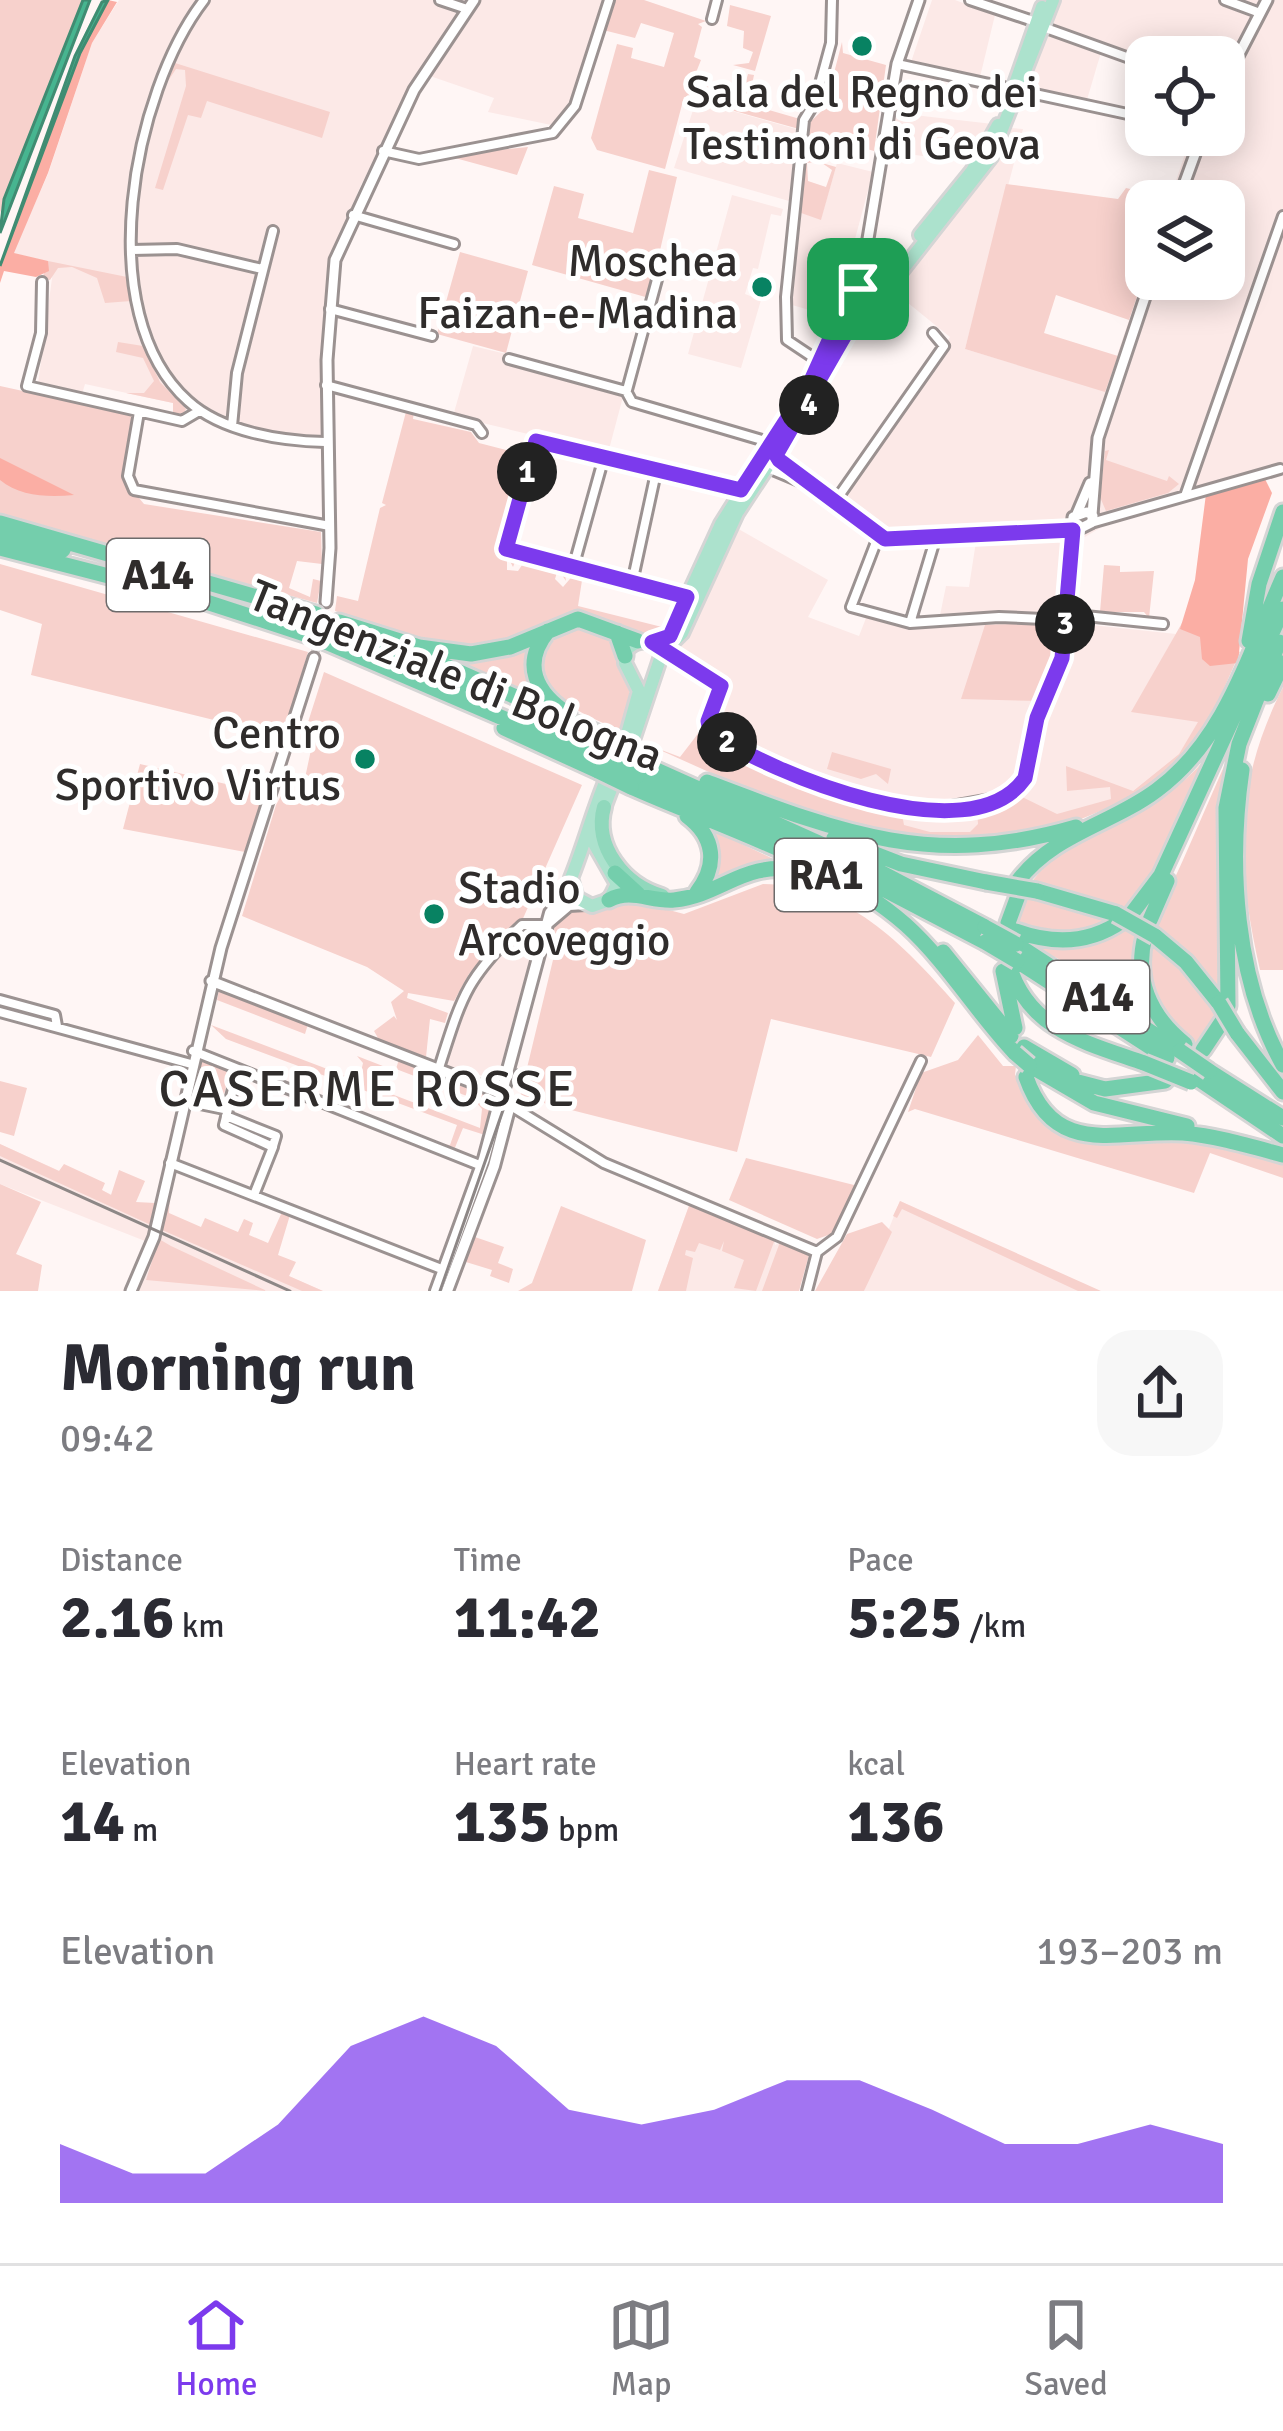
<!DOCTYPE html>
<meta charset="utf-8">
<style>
:root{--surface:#fff;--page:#f7f7f7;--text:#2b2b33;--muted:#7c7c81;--line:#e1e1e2;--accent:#7c3aed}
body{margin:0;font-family:Signika,sans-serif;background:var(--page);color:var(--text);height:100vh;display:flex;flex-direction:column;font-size:45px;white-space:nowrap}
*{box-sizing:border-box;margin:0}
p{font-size:39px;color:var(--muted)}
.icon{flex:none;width:66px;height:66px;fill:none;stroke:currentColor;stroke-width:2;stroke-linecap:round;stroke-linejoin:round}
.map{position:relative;height:1291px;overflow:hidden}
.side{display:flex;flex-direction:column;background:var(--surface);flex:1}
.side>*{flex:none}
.tools{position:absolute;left:1125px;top:36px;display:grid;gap:24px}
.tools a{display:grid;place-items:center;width:120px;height:120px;border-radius:24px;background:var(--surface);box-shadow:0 6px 30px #0003;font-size:60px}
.pin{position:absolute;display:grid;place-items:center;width:102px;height:102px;color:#fff;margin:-51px;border-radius:24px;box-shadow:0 6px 18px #0006}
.km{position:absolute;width:60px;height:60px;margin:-30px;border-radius:50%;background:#222;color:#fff;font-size:33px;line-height:60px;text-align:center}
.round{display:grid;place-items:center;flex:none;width:126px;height:126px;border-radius:36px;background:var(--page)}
.head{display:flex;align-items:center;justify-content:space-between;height:204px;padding:0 60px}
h1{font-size:66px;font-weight:700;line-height:90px}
.metrics{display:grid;grid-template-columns:repeat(3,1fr);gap:18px;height:204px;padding:12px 60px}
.metrics div{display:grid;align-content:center}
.metrics b{font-size:60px;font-weight:700}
.metrics small{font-size:33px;font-weight:400}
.metrics p{font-size:33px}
.chart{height:336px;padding:24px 60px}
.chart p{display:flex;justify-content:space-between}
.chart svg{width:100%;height:216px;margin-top:12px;fill:var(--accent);opacity:.7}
.tab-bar{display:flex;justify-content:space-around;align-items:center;height:168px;border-top:3px solid var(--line);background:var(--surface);font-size:33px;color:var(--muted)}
.tab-bar a{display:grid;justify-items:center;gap:6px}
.tab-bar .on{color:var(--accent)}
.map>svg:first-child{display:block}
.built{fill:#fce9e7}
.green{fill:#f7d1cc}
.forest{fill:#fbaea4}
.water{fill:#47b590;stroke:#408c72;stroke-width:3}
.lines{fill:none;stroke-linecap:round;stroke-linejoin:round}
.tertiary-tunnel{stroke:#d5cecd;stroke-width:9;stroke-dasharray:9 4.5;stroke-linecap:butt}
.minor-casing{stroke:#9b9291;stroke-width:14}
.tertiary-casing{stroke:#9b9291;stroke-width:15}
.secondary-casing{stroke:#9b9291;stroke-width:16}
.primary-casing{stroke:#d5d5d5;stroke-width:18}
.trunk-casing{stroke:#d5d5d5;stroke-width:20}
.motorway-casing{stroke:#d5d5d5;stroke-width:21}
.minor{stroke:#fff;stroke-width:8}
.tertiary{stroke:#fff;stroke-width:9}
.secondary{stroke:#fff;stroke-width:10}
.primary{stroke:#ace2cd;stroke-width:12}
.trunk{stroke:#90d8bc;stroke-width:14}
.motorway{stroke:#74ceac;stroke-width:15}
.tram{stroke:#8d8786;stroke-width:3}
.rail{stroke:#8d8786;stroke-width:3}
.motorway-bridge-casing{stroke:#d5d5d5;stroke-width:21;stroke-linecap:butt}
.motorway-bridge{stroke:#74ceac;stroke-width:15}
.route-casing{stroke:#fff;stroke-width:24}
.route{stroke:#7c3aed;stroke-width:15}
.poi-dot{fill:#088262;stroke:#fff;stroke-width:4.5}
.labels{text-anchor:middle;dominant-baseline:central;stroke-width:10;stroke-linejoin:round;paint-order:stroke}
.shield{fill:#fff;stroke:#6d6b6b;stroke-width:3}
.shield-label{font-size:42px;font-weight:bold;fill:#2f2c2b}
.poi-label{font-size:45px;fill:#2f2c2b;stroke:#fff;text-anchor:end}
.street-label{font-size:45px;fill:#2f2c2b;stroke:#fff}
.quarter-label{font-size:51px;letter-spacing:3px;fill:#2f2c2b;stroke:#fff}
</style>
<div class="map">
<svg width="1283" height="1291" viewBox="0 0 1283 1291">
<rect width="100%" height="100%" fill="#fff6f5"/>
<path class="built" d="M119 0H609L576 103 561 127 488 112 494 98 430 76 424 67 361 185 331 258 325 442 232 426 192 405 181 415 173 413V403L85 384 82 394 38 384 54 263 13 253 48 174 92 43Z
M932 0H955L995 15 980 77 911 62Z
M1058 0H1283V470L1103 520 1100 528 1073 544 1066 613 1073 615V623L1176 634 1134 708 1201 721 1179 754 1129 794 1062 822 932 836 688 752 725 678 678 652 735 527 828 580 808 617 859 636 868 613 908 625H938L946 586 969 587 977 535 893 540 835 503 950 337 892 290 975 189 1011 128 1023 129 965 349 1105 391 1146 270V279H1224V201H1169L1186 151 1200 135H1224V57H1146V64L1102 49 1086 103 1027 87Z
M696 101 796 129 789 201 674 168Z
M896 113 993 124 971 162 891 152Z
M837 163 873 172 834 317 792 305 801 213 821 219Z
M732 195 783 209 781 216 771 214 758 269 753 268 745 294 761 300 741 368 688 354Z
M473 346 506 354 509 362 624 393 608 453 453 416Z
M521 923 523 932 536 937 497 1080 438 1063 454 1001 469 974Z
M0 1144 152 1213V1225L161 1230 169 1224 323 1291H138L159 1239 150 1235 145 1241 0 1184Z
M900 1201 1091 1291H864Z
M690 1203 775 1238V1245L782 1241 806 1252 799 1291H658Z"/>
<path class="green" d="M0 0H83L0 213Z
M616 0H644L706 21 698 24 702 27 694 57 701 60 691 85 704 89 709 82 706 93 718 97 722 86 743 92 748 74 754 75 748 104 800 119 799 129 684 97 665 169 597 150 591 138 617 44 633 48 631 58 664 67 674 33 641 23 635 38 603 30Z
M730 5 771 16 755 71 733 65 749 63 753 52 743 48 744 31 727 26Z
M842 42 843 53 886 65 874 151 811 133 807 145 810 122 825 108Z
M175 63 330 112 322 138 207 101 201 118 188 115 163 190 155 188 186 86 185 70 176 69 168 81Z
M528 147 517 175 444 155Z
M806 153 817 162 807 163 808 181 826 187 832 170 822 163 836 167 821 220 801 213Z
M649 170 677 177 649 298 532 265 554 186 584 194 578 218 633 233Z
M1006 184 1118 199 1126 188 1169 198 1146 201V270L1129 320 1056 295 1044 333 1118 356 1105 392 965 349Z
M460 252 528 271 506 353 437 334Z
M48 261 127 277 131 301 105 303 97 278 72 267 58 268 50 280 36 277 43 276Z
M118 342 143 346 160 382 186 409 183 414 173 413V403L126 393H144L154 381 143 358 116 352Z
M0 386 133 415 124 480 144 504 321 532 322 564 297 561 289 588 310 597 313 579 321 581 317 603 0 516Z
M407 408 414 410 413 419 471 432 479 443 526 455 499 550 517 557 513 567 507 555V570L518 571 526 559 564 569 566 581 558 569 555 579 563 587 575 573 583 574 578 606 666 628 664 633 635 636 570 615 504 645 445 648 335 611 337 596 358 601 380 508 386 505 382 503Z
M1109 450 1106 460 1167 481 1169 476 1179 484 1168 493 1106 511 1100 497 1105 451Z
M0 564 308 652 286 728 218 721 31 675 42 624 0 610Z
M1104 565 1120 566V572L1154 571 1149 618 1144 612H1100Z
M581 623 618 640 631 686 621 731C601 722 536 696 537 669 538 658 548 643 552 633Z
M1182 623 1240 652 1207 727 1180 760 1132 798 1052 831 931 845 807 816 651 746 680 757 704 726C721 765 859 804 901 809L904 825 930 832H970L978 824 977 809 1018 795 1057 814 1111 799 1110 787 1067 791 1066 766 1133 791 1179 754 1198 722 1131 712Z
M1012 624 1054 626 1060 632 1058 662 1041 701 961 699 985 625Z
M537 638 540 699 446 657Z
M324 672 582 785 521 923 469 974 454 1001 408 993 407 998 448 1013 445 1023 430 1019 426 1057 366 1035 378 1038 374 1031 394 1016 397 1020 391 1002 404 991 367 967 242 916 276 805 290 779 302 783 305 778 312 745 302 741Z
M1283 687V970H1260C1236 863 1233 787 1283 687Z
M1231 750C1227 781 1219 813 1219 845 1218 916 1242 984 1197 1046 1117 993 1151 931 1183 860 1199 824 1215 787 1231 750Z
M832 752 891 769 888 784 876 774 861 779 827 769Z
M1208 755C1181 815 1152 936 1068 936 1051 936 1030 928 1013 925 1020 907 1025 888 1038 874 1084 823 1157 821 1208 755Z
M140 764 265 793 245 852 123 829Z
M702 825 786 865 707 885Z
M763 884C846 884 904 945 955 1003L931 1057 771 1019 737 1152 520 1097 559 935 548 932 576 907 620 897 684 914Z
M1155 892 1141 939 1162 1029 1082 978 1077 968 1022 941 1085 944Z
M219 990 308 1024 305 1034 217 1000Z
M211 1025 359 1081 363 1063 357 1056 388 1068 381 1090 480 1128 482 1109 476 1102 492 1108 485 1135 463 1128 454 1150 440 1144 450 1145 457 1125 226 1039Z
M978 1035 1003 1066H1016L1015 1075 1075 1135 1181 1136 1283 1161V1178L1210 1153 1194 1193 915 1109 908 1112 921 1073 958 1060Z
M399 1059 489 1094 493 1106 396 1069Z
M200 1061 230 1072 222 1102 192 1095Z
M0 1081 27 1088 14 1136 0 1132Z
M0 1144 59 1171 64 1164 105 1183 102 1190 111 1195 119 1170 145 1181 136 1202 155 1203 151 1225 0 1156Z
M746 1158 858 1186 837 1232 817 1239 729 1200Z
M0 1184 41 1202 16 1254 42 1265 38 1291H0Z
M170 1195 169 1213 201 1227 205 1218 238 1232 244 1219 253 1223 249 1235 268 1243 282 1212 290 1215 278 1255 296 1262 289 1276 323 1291H302L162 1230Z
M900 1201 1101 1291H1078L902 1209 897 1218 893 1216Z
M690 1203 775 1239 756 1291 734 1288 744 1260 722 1251 724 1241 720 1250 699 1243 695 1252 686 1250 685 1255 693 1258 686 1291H658Z
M561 1206 646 1240 632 1291H518L532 1283Z
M882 1222 892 1232 864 1291H815L847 1234Z
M472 1236 504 1247 498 1263 513 1269 509 1283 490 1276 492 1270 466 1262Z
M159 1239 171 1246 267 1291 146 1280Z
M780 1242 809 1255 799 1291H762Z"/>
<path class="forest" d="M108 0 117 2 92 43 48 173 14 253 48 261 49 271 36 277 4 271 0 283V266L80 53Z
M0 458 74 495C49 497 20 497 0 480Z
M1264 477 1272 493 1248 559 1238 663 1210 666 1202 659 1200 637 1180 629 1195 580 1206 494Z"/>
<path class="water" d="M83 0H90L0 233 4 199Z
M108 0 80 53 0 266 75 56 102 2Z"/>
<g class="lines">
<path class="tertiary-tunnel" d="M314 658 326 602"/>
<g class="minor-casing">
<path id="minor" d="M204 0C133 92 90 313 188 401 222 432 281 441 325 442
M440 0 467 9
M970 0 1036 22
M1225 0 1260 13
M712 19 717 0
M1043 27 1146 64
M897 64 1146 118
M383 151 419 159 553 133 575 106 609 0
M353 215 454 244
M132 250 177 249 262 269
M42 282 41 333 27 386 182 421 199 411
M330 309 432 336
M509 359 626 391 632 402 772 443
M820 362 787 340 786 297 804 120 815 102 831 43 832 0
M326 385 476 425 482 433
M627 390 658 276
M139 412 128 476 134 490 330 526
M232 426 237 373 273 231
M1185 496 1283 216
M834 503 944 346 933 333
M1091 523 1280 469
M878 537 851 607 910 623 999 617 1065 620
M573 568 604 457
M632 583 657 468
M687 597 505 549 535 442 741 490
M1066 614 1163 624
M910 623 935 540
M662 653 721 686 708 723 713 735 848 796 941 808 1008 796 1027 774 1037 718 1060 668 1073 530
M0 1000 55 1015 57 1026
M0 1012 191 1064
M193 1051 482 1166
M439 1068C462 996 466 978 522 925H547
M238 1069 224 1125 273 1147 254 1195
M185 1101 224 1109
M511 1106 604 1163 817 1252
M226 1116 276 1136 273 1146
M170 1163 444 1270
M817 1252 837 1237 921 1061
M807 1291 817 1252"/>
</g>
<g class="tertiary-casing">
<path id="tertiary" d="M1224 83 1267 0
M1178 201 1202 135
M858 299 897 64 919 0
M776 455 885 539 1077 530 1091 523 1093 516 1087 512 1073 517 1072 529
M767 467 803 482
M1092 515 1098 438 1151 279
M1076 516 1090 483
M326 602 330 548 327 360 335 260 414 90 474 0
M211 981 502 1094
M131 1291 154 1237 221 948 314 658"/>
</g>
<g class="secondary-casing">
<path id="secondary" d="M549 922 569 905 586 904
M436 1291 484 1159 550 913 571 888
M447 1291 494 1166 510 1105 502 1094"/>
</g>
<g class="primary-casing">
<path id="primary" d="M1009 101 1042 7
M920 235 972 171 998 125
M862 301 888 274
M627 734 639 691 625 663 627 649 638 641 656 643 670 635 721 524 809 385 846 303 860 300 865 314
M634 737 662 653 682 633 737 513 814 396 849 328 874 306 991 157 1053 0
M606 780C592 814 584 846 571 878L577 898 592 906 609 900 617 884 592 840 613 784"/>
</g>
<g class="trunk-casing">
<path id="trunk" d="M604 807C593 846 624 885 662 896"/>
</g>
<g class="motorway-casing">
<path id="motorway" d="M0 523 316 614
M0 534 63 550
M0 548 194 598 311 636
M339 622 419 647 471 654 510 647 578 619 638 641
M328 629 480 692
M548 631C521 664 536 693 568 714
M617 633 625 656
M1249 641 1259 584 1283 512
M326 642 603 761
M419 654 613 740
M1268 694 1283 663
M504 728 598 771
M643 764 859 861 985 927
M1242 770C1228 865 1235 979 1283 1065
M637 776 849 871 985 942
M707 782C841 833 932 869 1076 827
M631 787C718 826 835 862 906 925 947 962 977 1013 1015 1053
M687 816C715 837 718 865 697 892
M834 838 901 864 986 882
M615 873 638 894
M1018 881C1053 834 1112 824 1157 790 1226 739 1249 653 1283 577
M1037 891 1116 914
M609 900C631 888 651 902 674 900 723 895 744 859 801 871
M1133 912 1161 875 1283 609
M1150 920 1167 881
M1008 923 1019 893
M1016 931C1052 944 1089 944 1122 921
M1145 936C1134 980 1150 1016 1185 1044
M1155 936 1186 962 1219 1003
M1016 944 1180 1051
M943 952 1011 1036
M1017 961 1167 1058
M1009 965C1028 1030 1087 1043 1144 1063
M1003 971 1015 1028
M1228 1006 1226 808 1239 744 1279 642
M1237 1033 1283 1092
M1024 1047 1072 1075
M1203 1050 1223 1020
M1029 1065 1094 1103 1187 1126
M1209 1071 1283 1118
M1026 1077C1055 1160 1118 1129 1183 1133 1217 1136 1250 1146 1283 1155
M1059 1077 1105 1089 1165 1081
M1197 1078 1283 1136"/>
</g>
<use href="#minor" class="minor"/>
<use href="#tertiary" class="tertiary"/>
<use href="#secondary" class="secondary"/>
<use href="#primary" class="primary"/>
<use href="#trunk" class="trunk"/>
<use href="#motorway" class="motorway"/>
<path class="tram" d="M440 1291 517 1070"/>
<path class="rail" d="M0 1160 290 1291"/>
<g class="motorway-bridge-casing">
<path id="motorway-bridge" d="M314 624 328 629
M311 636 326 642
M609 749 643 764
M603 761 637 776
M598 771 631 787
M986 882 1037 891
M1116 914 1155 936
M985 927 1016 944
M985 942 1017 961
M1219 1003 1237 1033
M1180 1051 1209 1071
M1015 1053 1029 1065
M1144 1063 1191 1082"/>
</g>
<use href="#motorway-bridge" class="motorway-bridge"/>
</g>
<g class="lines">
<g class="route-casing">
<path id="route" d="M858 289 872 295 862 302 866 314 849 328 776 455 779 460 885 539 1073 530 1062 658 1037 718 1025 778C970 857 771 773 710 732L708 721 721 686 652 642 670 636 687 597 506 549 536 441 741 490 809 385 846 303 859 299Z"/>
</g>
<use href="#route" class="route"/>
</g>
<g class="poi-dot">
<circle cx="862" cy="46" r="12"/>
<circle cx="762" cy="287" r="12"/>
<circle cx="365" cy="759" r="12"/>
<circle cx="434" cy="914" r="12"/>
</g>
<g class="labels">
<g class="shield">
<rect x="107" y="539" width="102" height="72" rx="9"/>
<rect x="775" y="839" width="102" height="72" rx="9"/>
<rect x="1047" y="961" width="102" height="72" rx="9"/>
</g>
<g class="shield-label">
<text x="158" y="575">A14</text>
<text x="826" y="875">RA1</text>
<text x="1098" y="997">A14</text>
</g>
<g class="poi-label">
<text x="862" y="92" text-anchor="middle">Sala del Regno dei<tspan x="862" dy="52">Testimoni di Geova</tspan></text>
<text x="738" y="261">Moschea<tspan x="738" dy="52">Faizan-e-Madina</tspan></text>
<text x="341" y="733">Centro<tspan x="341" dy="52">Sportivo Virtus</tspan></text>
<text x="458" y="888" text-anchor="start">Stadio<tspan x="458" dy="52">Arcoveggio</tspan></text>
</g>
<g class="street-label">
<text transform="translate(456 676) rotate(22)">Tangenziale di Bologna</text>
</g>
<g class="quarter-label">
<text x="368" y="1089">CASERME ROSSE</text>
</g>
</g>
</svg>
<div class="tools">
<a><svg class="icon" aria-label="locate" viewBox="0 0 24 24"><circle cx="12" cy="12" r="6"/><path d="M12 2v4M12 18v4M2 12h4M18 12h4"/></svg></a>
<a><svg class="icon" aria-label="layers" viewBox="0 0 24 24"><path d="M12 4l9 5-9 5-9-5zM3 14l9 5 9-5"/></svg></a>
</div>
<div class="pin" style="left:858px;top:289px;background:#1e9e55"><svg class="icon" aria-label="arrive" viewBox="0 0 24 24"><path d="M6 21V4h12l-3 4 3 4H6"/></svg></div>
<b class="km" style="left:527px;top:472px">1</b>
<b class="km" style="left:727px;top:742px">2</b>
<b class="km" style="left:1065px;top:624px">3</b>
<b class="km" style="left:809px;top:405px">4</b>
</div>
<section class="side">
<div class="head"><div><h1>Morning run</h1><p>09:42</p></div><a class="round"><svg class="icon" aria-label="share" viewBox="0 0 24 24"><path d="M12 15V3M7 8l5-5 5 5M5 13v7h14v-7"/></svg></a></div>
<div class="metrics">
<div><p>Distance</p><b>2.16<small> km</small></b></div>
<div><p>Time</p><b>11:42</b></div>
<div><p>Pace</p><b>5:25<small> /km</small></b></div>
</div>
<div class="metrics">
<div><p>Elevation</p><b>14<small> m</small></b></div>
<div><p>Heart rate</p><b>135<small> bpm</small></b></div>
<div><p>kcal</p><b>136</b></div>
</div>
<div class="chart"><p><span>Elevation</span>193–203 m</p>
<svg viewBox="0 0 160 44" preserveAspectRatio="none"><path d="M0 44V32L10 38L20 38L30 28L40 12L50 6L60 12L70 25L80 28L90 25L100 19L110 19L120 25L130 32L140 32L150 28L160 32V44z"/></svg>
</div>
</section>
<nav class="tab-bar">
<a class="on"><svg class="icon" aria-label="home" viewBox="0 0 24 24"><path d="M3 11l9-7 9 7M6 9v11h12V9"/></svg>Home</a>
<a><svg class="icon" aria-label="map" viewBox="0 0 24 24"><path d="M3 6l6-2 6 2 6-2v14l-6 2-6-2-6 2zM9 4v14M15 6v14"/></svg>Map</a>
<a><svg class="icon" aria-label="saved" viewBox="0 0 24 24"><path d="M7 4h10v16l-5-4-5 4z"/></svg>Saved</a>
</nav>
